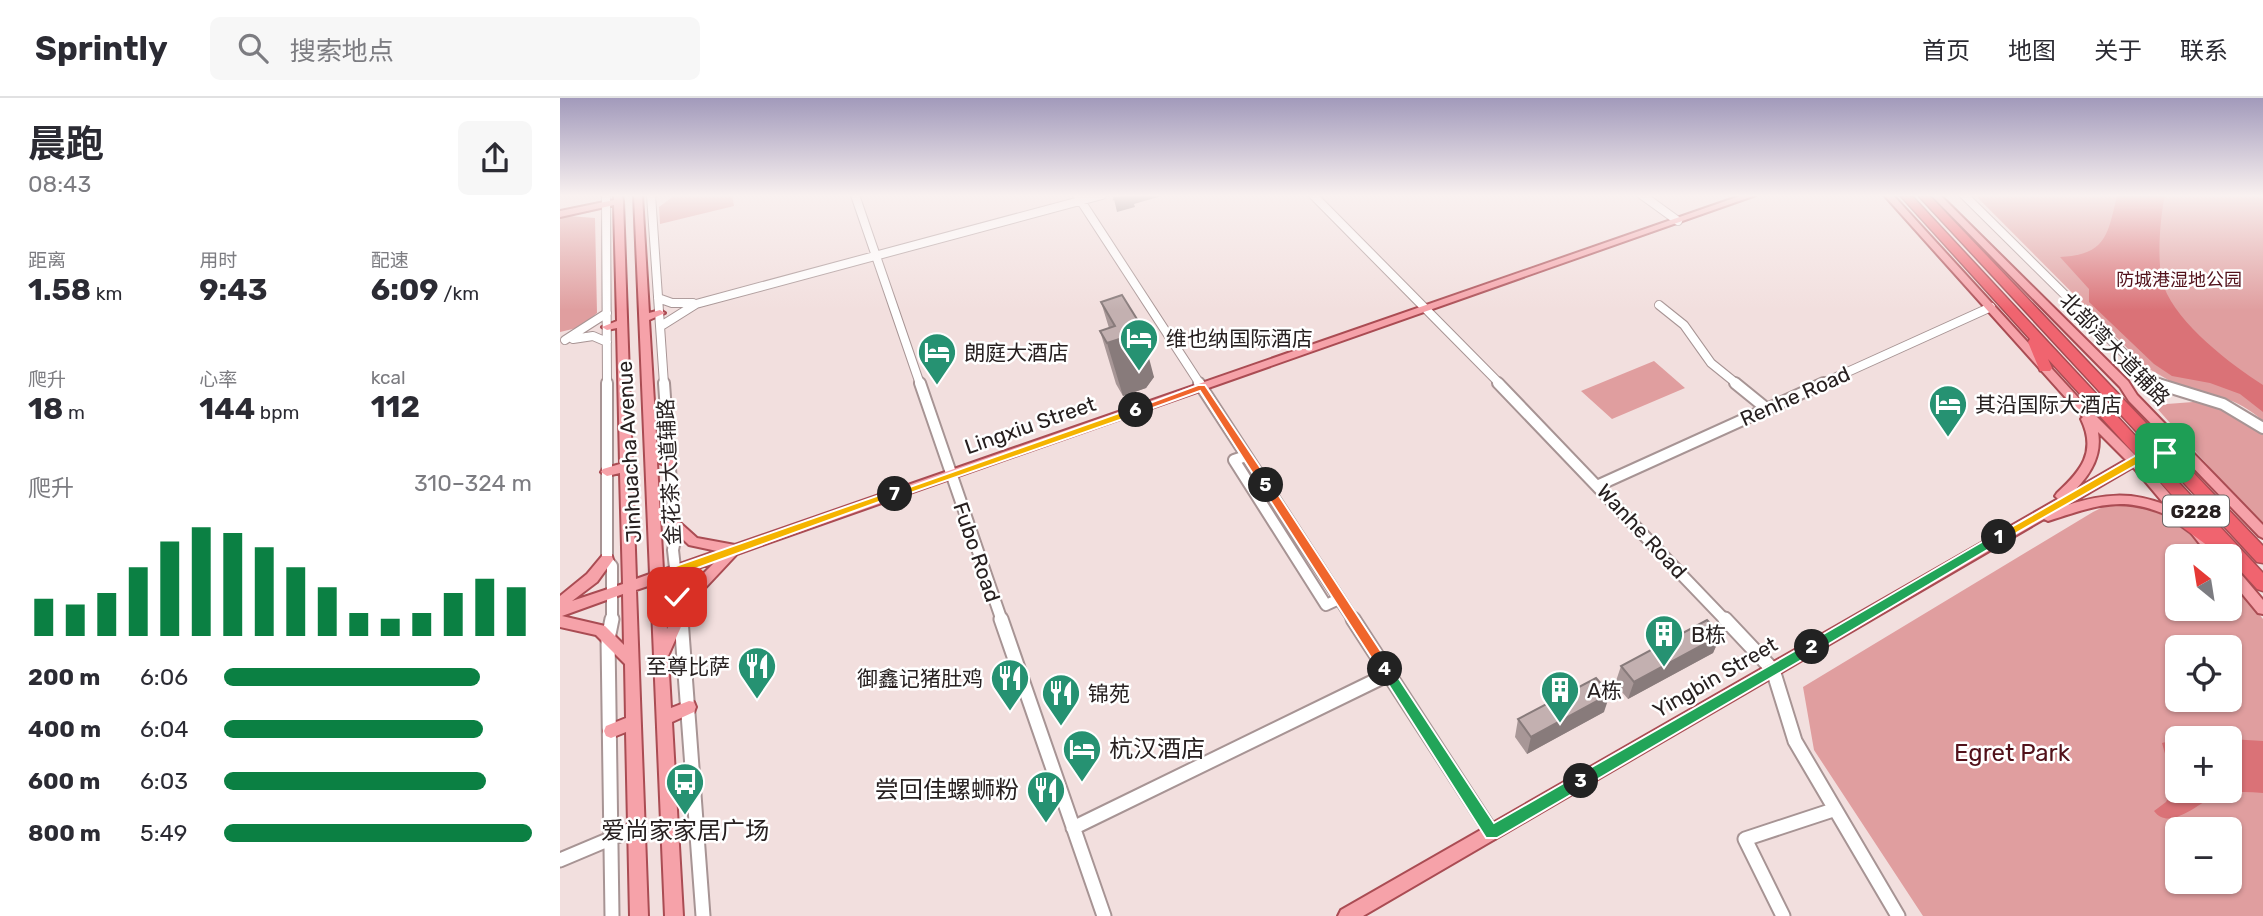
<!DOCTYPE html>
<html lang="zh">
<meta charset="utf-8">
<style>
:root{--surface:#fff;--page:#f7f7f7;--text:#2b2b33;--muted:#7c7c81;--line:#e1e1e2;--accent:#0b8043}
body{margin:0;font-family:Rubik,"Noto Sans SC",sans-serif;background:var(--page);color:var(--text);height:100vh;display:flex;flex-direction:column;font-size:26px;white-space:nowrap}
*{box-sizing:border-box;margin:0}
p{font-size:23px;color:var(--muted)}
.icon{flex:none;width:38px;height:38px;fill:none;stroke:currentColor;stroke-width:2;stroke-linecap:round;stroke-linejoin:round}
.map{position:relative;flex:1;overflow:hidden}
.details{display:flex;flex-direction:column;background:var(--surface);width:560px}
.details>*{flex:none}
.needle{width:46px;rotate:330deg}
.tools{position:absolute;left:1605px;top:446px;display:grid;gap:14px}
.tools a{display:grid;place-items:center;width:77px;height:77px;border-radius:10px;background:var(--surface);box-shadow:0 2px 5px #0004;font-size:35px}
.pin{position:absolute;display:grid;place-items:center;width:60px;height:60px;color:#fff;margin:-30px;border-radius:14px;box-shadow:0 4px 10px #0006}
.km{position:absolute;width:35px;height:35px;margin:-18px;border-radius:50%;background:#222;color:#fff;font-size:19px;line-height:35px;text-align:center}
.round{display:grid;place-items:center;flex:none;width:74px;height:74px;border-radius:10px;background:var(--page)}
.overview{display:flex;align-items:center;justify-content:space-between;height:119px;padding:0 28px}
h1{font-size:38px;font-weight:700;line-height:52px}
.stats{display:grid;grid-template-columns:repeat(3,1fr);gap:10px;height:119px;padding:7px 28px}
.stats div{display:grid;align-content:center}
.stats b{font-size:30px;font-weight:700}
.stats small{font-size:19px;font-weight:400}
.stats p{font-size:19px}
.chart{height:196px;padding:14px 28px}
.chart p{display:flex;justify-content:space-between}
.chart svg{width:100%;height:126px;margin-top:7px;stroke:var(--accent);stroke-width:6}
ul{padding:0 28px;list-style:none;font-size:23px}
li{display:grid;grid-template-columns:112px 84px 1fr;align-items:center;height:52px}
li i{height:18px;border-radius:9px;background:var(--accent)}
header{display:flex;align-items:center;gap:42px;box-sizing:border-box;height:98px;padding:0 35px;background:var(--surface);border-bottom:2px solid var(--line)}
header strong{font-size:33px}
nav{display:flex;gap:38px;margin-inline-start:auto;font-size:24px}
.search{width:490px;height:63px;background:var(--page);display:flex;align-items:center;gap:18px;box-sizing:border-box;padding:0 24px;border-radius:10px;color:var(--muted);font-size:26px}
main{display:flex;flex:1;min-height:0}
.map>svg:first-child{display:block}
.green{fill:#e09e9f;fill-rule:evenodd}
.water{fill:#da7277}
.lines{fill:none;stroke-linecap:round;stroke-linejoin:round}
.minor-far2-casing{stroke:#a79494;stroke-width:10}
.minor-far1-casing{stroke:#a79494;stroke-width:14}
.minor-casing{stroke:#a79494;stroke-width:17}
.major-casing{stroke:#aa4c53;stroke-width:4}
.highway-casing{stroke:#aa4c53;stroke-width:3}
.minor-far2{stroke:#fff;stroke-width:8}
.minor-far1{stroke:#fff;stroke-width:10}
.minor{stroke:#fff;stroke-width:13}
.major{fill:#f6a2a9;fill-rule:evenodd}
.highway{fill:#f0646f;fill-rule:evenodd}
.wall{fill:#a89797}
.shaded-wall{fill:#887b7b}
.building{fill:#c3b0b0;stroke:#887b7b;stroke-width:2}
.split-1{fill:#f5b400;stroke:#fff;stroke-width:2}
.split-2{fill:#22a559;stroke:#fff;stroke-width:2}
.split-3{fill:#22a559;stroke:#fff;stroke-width:2}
.split-4{fill:#22a559;stroke:#fff;stroke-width:2}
.split-5{fill:#f0652b;stroke:#fff;stroke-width:2}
.split-6{fill:#f0652b;stroke:#fff;stroke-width:2}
.split-7{fill:#f5b400;stroke:#fff;stroke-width:2}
.split-8{fill:#f5b400;stroke:#fff;stroke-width:2}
.labels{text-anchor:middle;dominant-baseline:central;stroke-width:5;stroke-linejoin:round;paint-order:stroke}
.far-park-label{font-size:18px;fill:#52111a;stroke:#fff}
.shield{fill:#fff;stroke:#686363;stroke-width:2}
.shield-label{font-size:19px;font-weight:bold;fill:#272020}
.poi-label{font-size:21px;fill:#272020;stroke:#fff;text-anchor:start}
.street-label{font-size:21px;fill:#272020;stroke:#fff}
.near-poi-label{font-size:24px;fill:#272020;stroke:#fff;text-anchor:start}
.near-park-label{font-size:24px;fill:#52111a;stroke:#fff}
</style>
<header>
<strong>Sprintly</strong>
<div class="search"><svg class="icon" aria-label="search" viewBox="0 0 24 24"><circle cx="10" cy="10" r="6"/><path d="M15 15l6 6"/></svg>搜索地点</div>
<nav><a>首页</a><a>地图</a><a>关于</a><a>联系</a></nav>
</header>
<main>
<section class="details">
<div class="overview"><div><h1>晨跑</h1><p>08:43</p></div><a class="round"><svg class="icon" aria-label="share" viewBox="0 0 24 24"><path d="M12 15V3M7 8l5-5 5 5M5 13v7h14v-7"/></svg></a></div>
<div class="stats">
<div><p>距离</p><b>1.58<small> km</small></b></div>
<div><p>用时</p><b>9:43</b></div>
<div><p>配速</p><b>6:09<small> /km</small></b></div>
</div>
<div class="stats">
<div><p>爬升</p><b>18<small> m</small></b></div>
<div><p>心率</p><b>144<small> bpm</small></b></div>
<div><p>kcal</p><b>112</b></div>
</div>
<div class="chart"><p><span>爬升</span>310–324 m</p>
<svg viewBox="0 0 160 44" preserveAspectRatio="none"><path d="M5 44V31M15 44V33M25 44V29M35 44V20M45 44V11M55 44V6M65 44V8M75 44V13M85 44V20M95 44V27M105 44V36M115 44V38M125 44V36M135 44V29M145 44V24M155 44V27"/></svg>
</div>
<ul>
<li><b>200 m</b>6:06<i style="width:83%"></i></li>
<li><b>400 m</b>6:04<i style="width:84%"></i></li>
<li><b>600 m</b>6:03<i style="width:85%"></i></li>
<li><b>800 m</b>5:49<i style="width:100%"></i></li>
</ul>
</section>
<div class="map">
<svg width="1703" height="818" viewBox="0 0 1703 818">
<rect width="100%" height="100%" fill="#f2dfde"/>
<path class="green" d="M115 97H172L174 108 100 126 99 109Z
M1415 97H1699L1703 101V323C1675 298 1655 299 1622 288 1610 284 1599 276 1587 270Z
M9 118 35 120 37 215 21 229 0 234V120Z
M1094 263 1125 290 1052 321 1021 293Z
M1646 303 1673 313 1703 337V429L1594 307Z
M1568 404C1609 417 1622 426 1650 458H1617V511H1670V481L1703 521V818H1363L1254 652 1243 589 1533 414 1551 405ZM1617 550H1670V602H1617ZM1617 640H1670V693H1617ZM1617 732H1670V784H1617Z"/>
<path class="water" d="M1557 97H1605C1600 119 1596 168 1604 189 1618 226 1670 266 1703 287V314L1680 296 1650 285 1612 278 1594 266 1529 204V191L1500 159C1545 157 1548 138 1557 97Z
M1670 641 1703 643V695C1688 694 1673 693 1658 697 1641 702 1610 735 1594 713L1606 704 1614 688 1602 645 1610 643 1617 648V693H1670Z"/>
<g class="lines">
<g class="minor-far2-casing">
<path id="minor-far2" d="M46 97 47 286
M91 97 104 286
M295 97 360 286
M517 97 640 286
M753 97 940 286
M1082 97 1118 123
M1404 97 1593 284 1599 286
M98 200 112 205H133
M1099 207 1124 227 1151 265 1177 286
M101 228 136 206 542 97
M13 241 33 238 47 244
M5 242 47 215
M1261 286 1431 209"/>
</g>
<g class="minor-far1-casing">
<path id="minor-far1" d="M47 285V462L52 468V523
M104 285 115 442 113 452 121 523
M360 285 442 523
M639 285 794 523
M938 285 1166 523
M1175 285 1207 311
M1595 285 1663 306 1703 330
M686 358 674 362 766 507 779 501
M1039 387 1264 285"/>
</g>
<g class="minor-casing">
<path id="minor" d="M121 521 143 818
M441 521 544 818
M793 521 932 735
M1165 521 1213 572 1235 643 1338 818
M513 730 829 576
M0 762 76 730
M52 818 48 541 52 521
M1223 818 1185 741 1273 712"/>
</g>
<g class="major-casing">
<path id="major" d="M54 97H62L63 103 76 481 90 476 74 97H82L89 215 100 212 105 215 89 222 97 353 113 362 115 365 109 369 97 364 103 472 157 453 129 447 109 428 107 425 109 422H117L137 440 175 447 1183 97H1196L177 456 132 504 108 558 111 610 129 603 134 604 136 609 134 614 112 624 123 818H105L91 487 76 492 88 818H70L66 634 51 640 46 638 44 633 46 628 66 620 65 566 36 537 0 529V498L27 476 42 458H52L53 462 37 484 12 503 63 486 60 375 47 378 41 374 43 371 60 366 57 230 47 232 42 229 57 223 54 107 0 119V113L54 102ZM155 464 122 497 107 531 104 482ZM63 496 64 547 45 528 2 518Z
M1324 97H1333L1524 306 1575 357 1584 353 1614 349 1569 303 1560 289 1371 97H1380L1568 283 1577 297 1703 427V440L1699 438 1621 357 1587 361 1582 364 1663 458H1650C1642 450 1627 427 1618 422 1565 396 1541 406 1488 423L1484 421 803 818H778L781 812 1498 401 1495 398 1497 395C1521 373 1537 354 1521 321L1523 319ZM1538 334 1566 362 1516 391C1531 375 1542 357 1538 334ZM1573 369 1605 407C1571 393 1543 396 1508 407Z
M1670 468 1675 469 1703 502V516L1698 515 1670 481Z"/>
</g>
<g class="highway-casing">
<path id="highway" d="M1340 97H1351L1703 475V493L1697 491 1659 449 1648 448 1618 426 1616 422 1618 418 1624 416 1633 420 1488 261 1492 270 1490 273H1480L1468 244 1470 241Z
M1358 97H1369L1703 448V465L1697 464Z"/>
</g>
<use href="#minor-far2" class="minor-far2"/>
<use href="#minor-far1" class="minor-far1"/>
<use href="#minor" class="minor"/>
<use href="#major" class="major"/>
<use href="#highway" class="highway"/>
</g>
<path class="wall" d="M541 204 594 279 586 290 563 298 556 286 540 233 549 230Z
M1161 537 1153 555 1068 601 1055 586 1061 568Z
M1044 614 967 656 955 639 958 621Z"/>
<path class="shaded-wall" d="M568 97H605L574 106 575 109 557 114 554 101Z
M580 226 594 279 586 290 563 298 547 245Z
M1161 537 1153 555 1068 601 1074 584Z
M1050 596 1044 614 967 656 971 639Z"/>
<path class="building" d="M555 97H568L554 101Z
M562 197 580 226 572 237 547 245 540 233 555 228 541 204Z
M1147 522 1161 537 1074 584 1061 568Z
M1036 580 1050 596 971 639 958 621Z"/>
<linearGradient id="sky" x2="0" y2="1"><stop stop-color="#a29abb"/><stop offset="0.46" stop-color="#f9f1f0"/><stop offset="1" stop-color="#f9f1f0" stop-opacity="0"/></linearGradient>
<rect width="1703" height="212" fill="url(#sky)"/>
<path class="split-1" d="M1605 351 1609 352V357L1587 361 1444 442 1439 443 1434 439 1580 355Z"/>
<path class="split-2" d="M1439 434 1444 436V442L1257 553H1248V545Z"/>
<path class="split-3" d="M1252 543 1259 549 1257 553 1026 688H1016V678Z"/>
<path class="split-4" d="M825 565 830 567 934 725 1016 678H1026V688L937 740H926L821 575V567Z"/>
<path class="split-5" d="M706 383 710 384 830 567V575H821L702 390V384Z"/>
<path class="split-6" d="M638 287H645L710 384V390H702L640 293 576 316 571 312Z"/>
<path class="split-7" d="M576 309 580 310V315L339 399 330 396Z"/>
<path class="split-8" d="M331 393 341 396 121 476 123 499 117 504 111 499 110 470Z"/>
<defs>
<g id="hotel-pin" transform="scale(2.0125)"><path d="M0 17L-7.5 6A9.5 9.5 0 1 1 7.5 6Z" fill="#269272" stroke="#fff"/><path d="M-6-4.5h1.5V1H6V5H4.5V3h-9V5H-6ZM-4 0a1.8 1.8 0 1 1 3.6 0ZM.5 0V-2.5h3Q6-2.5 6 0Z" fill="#fff"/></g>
<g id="building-pin" transform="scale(2.0125)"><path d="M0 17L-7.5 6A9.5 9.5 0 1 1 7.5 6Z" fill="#269272" stroke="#fff"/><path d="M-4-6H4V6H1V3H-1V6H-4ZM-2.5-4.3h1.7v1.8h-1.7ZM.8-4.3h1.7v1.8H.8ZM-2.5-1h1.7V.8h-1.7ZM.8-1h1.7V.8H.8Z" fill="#fff"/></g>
<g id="restaurant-pin" transform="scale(2.0125)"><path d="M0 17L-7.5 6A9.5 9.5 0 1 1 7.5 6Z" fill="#269272" stroke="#fff"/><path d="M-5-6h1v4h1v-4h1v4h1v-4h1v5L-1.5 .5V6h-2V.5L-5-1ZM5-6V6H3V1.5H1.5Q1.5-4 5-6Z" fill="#fff"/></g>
<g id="bus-pin" transform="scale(2.0125)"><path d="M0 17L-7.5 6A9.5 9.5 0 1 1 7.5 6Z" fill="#269272" stroke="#fff"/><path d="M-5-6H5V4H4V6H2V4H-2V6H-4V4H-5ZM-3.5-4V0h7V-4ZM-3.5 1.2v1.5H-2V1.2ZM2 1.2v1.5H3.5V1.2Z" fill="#fff"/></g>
</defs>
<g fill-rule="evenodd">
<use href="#hotel-pin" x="579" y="240"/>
<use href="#hotel-pin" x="377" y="254"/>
<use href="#hotel-pin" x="1388" y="306"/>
<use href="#building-pin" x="1104" y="536"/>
<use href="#restaurant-pin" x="197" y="568"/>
<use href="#restaurant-pin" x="450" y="580"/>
<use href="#building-pin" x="1000" y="592"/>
<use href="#restaurant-pin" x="501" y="595"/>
<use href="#hotel-pin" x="522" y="651"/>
<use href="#bus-pin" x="125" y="684"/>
<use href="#restaurant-pin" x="486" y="692"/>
</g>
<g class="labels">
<g class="far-park-label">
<text x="1619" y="182">防城港湿地公园</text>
</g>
<rect class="shield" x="1603" y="397.5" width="66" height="31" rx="5"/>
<g class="shield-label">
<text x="1636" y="413">G228</text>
</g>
<g class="poi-label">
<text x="606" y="240">维也纳国际酒店</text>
<text x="404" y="254">朗庭大酒店</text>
<text x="1415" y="306">其沿国际大酒店</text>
<text x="1131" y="536">B栋</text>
<text x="170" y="568" text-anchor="end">至尊比萨</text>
<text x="423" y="580" text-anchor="end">御鑫记猪肚鸡</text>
<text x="1027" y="592">A栋</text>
<text x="528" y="595">锦苑</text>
</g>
<g class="street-label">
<text transform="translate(1555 251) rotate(46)">北部湾大道辅路</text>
<text transform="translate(1235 298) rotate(-24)">Renhe Road</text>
<text transform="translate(470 327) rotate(-19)">Lingxiu Street</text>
<text transform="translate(69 354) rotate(-93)">Jinhuacha Avenue</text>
<text transform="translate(109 374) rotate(-93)">金花茶大道辅路</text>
<text transform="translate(1082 433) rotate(47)">Wanhe Road</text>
<text transform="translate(417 454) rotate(71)">Fubo Road</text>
<text transform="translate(1155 579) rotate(-30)">Yingbin Street</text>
</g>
<g class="near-poi-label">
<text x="549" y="651">杭汉酒店</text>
<text x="459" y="692" text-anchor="end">尝回佳螺蛳粉</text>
<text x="125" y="733" text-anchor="middle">爱尚家家居广场</text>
</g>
<g class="near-park-label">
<text x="1452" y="655">Egret Park</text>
</g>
</g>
</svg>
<div class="tools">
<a><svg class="needle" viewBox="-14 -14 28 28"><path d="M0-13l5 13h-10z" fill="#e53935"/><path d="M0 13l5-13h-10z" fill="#7c7c81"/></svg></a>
<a><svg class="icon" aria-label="locate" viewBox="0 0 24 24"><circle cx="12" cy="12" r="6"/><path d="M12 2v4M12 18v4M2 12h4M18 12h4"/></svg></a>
<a>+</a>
<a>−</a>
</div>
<div class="pin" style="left:1605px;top:355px;background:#1e9e55"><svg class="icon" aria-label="arrive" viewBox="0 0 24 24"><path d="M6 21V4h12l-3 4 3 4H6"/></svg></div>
<div class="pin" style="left:117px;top:499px;background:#d93025"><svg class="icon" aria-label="check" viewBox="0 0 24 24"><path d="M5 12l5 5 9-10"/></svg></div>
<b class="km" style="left:1439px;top:439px">1</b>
<b class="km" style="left:1252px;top:549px">2</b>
<b class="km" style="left:1021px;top:683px">3</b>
<b class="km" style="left:825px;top:571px">4</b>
<b class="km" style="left:706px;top:387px">5</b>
<b class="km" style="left:576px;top:312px">6</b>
<b class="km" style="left:335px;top:396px">7</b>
</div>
</main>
